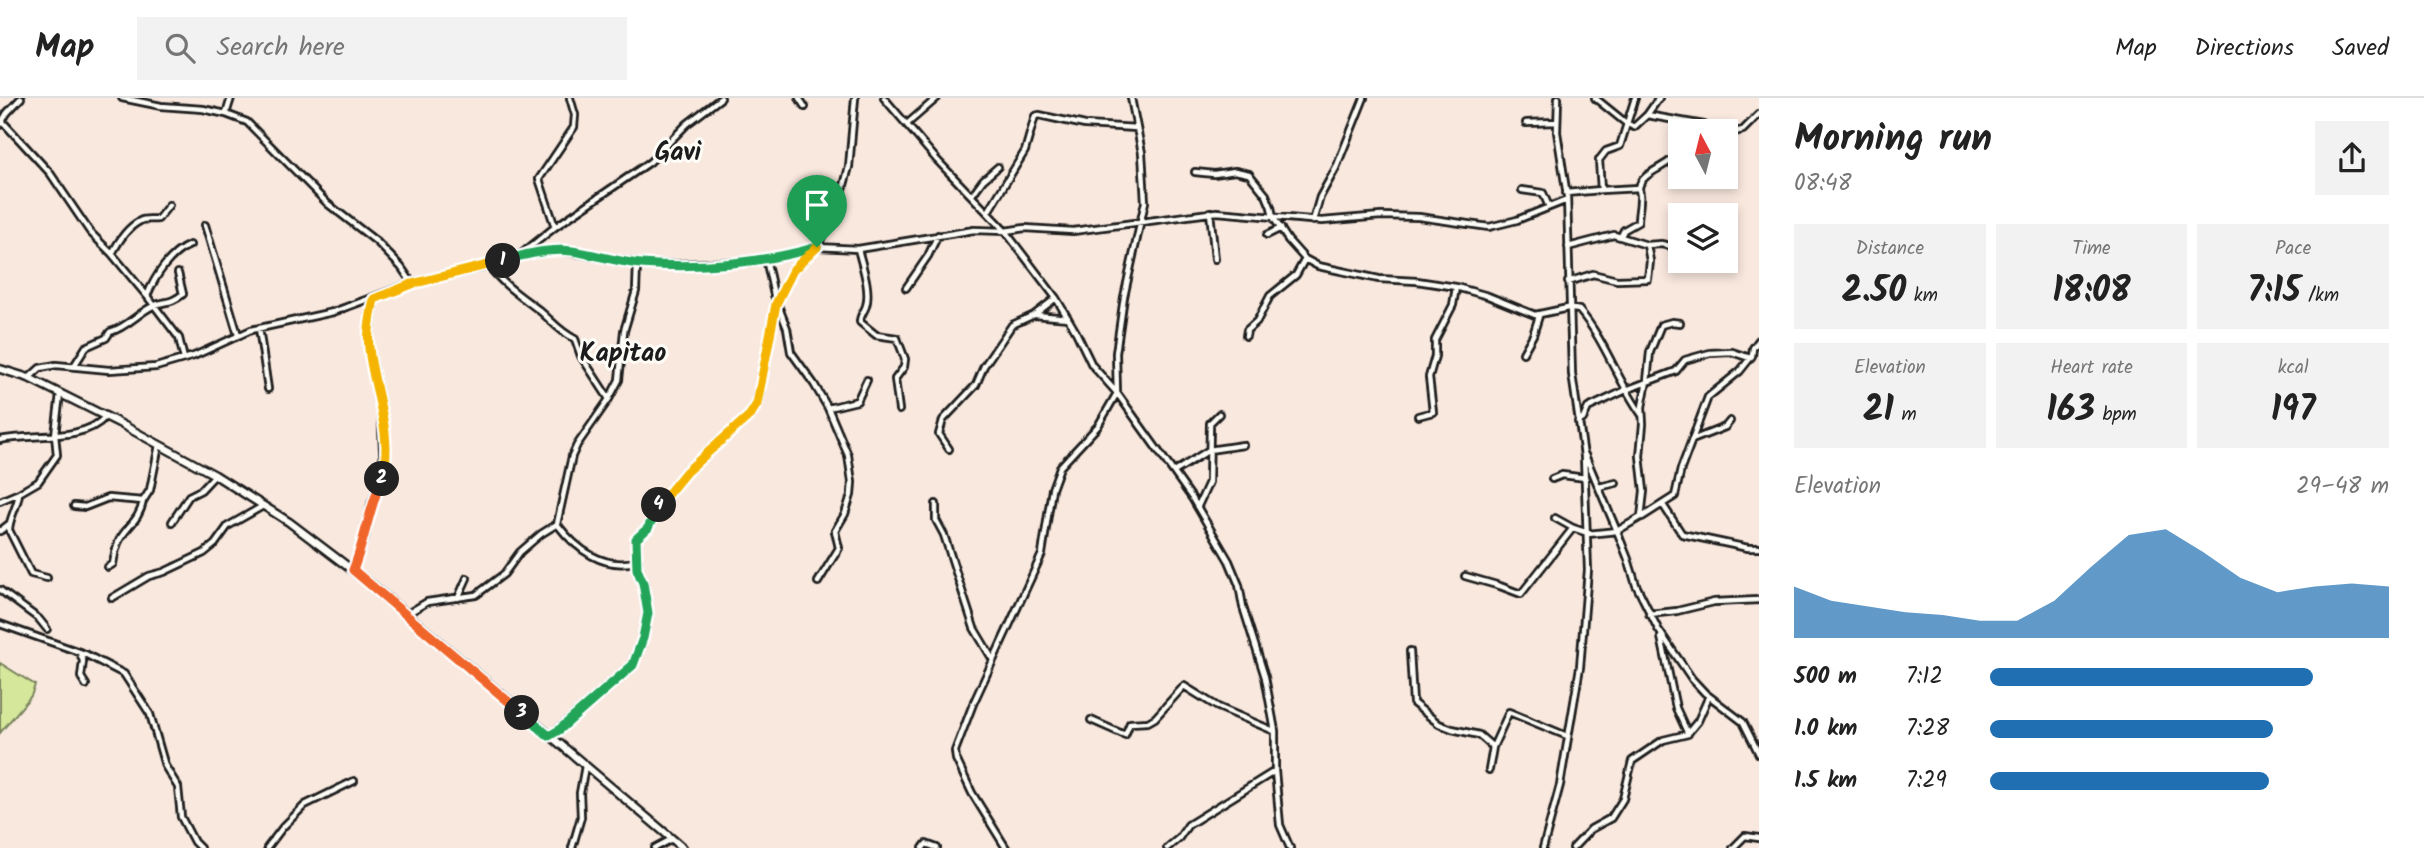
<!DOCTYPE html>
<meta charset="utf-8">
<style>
:root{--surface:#fff;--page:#f2f2f2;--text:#222;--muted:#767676;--line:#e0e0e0;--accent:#1f6fb2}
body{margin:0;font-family:Kalam,sans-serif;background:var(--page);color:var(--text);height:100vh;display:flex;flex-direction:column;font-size:26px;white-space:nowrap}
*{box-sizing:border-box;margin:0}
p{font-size:23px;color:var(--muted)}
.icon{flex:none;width:38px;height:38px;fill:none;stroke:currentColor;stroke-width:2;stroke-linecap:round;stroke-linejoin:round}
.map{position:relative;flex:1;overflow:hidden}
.details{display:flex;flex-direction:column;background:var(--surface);width:665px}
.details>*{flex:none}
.needle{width:46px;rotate:353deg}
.controls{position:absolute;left:1668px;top:21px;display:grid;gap:14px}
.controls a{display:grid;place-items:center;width:70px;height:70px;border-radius:0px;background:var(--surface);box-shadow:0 4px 10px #0003;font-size:35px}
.pin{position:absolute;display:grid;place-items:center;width:60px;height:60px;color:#fff;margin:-72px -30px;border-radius:50% 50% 50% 0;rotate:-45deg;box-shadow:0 0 7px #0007}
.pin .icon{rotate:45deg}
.km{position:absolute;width:35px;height:35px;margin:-18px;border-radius:50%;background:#222;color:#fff;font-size:19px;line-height:35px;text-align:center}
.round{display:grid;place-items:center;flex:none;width:74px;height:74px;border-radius:0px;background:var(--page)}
.overview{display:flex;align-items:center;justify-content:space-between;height:119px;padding:0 35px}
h1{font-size:38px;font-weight:700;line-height:52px}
.metrics{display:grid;grid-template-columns:repeat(3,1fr);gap:10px;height:119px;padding:7px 35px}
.metrics div{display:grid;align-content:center;border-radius:0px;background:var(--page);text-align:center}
.metrics b{font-size:35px;font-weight:700}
.metrics small{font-size:19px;font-weight:400}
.metrics p{font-size:19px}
.chart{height:196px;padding:14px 35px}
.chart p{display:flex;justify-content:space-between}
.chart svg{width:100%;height:126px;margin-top:7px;fill:var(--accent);opacity:.7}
ul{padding:0 35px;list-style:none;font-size:23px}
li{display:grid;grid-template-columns:112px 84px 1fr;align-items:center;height:52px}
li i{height:18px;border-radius:9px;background:var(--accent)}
header{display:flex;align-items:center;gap:42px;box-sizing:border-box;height:98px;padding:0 35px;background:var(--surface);border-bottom:2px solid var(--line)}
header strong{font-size:33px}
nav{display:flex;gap:38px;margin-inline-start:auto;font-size:24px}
.search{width:490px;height:63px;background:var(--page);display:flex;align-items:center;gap:18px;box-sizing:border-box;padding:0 24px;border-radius:0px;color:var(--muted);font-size:26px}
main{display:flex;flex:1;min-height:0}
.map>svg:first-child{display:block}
.green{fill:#d5e79b;stroke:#78825c;stroke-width:2}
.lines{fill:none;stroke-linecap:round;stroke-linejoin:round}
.minor-casing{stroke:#1c1c1c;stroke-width:10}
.secondary-casing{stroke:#1c1c1c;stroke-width:11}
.minor{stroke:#fdfcf7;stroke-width:4.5}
.secondary{stroke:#fdfcf7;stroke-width:6}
.split-1-casing{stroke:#fff;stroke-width:14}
.split-2-casing{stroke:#fff;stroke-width:14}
.split-3-casing{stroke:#fff;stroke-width:14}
.split-4-casing{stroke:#fff;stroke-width:14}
.split-5-casing{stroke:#fff;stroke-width:14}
.split-1{stroke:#22a559;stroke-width:9}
.split-2{stroke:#f5b400;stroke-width:9}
.split-3{stroke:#f0652b;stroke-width:9}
.split-4{stroke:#22a559;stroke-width:9}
.split-5{stroke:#f5b400;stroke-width:9}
.labels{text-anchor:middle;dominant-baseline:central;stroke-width:6;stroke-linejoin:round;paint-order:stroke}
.quarter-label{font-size:26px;font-weight:bold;fill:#1c1c1c;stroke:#fdfcf7}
</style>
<header>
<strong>Map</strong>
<div class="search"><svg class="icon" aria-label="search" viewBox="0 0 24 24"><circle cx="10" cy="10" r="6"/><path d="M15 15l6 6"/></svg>Search here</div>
<nav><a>Map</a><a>Directions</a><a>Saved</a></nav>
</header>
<main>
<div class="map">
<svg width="1759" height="750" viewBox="0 0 1759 750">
<rect width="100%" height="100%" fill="#f9e8de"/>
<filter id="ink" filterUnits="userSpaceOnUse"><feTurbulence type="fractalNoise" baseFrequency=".0143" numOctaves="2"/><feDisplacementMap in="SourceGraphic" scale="14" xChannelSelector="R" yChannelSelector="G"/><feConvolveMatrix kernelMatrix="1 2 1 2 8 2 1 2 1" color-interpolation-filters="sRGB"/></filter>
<g filter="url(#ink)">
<path class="green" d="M0 565 35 587 31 598 0 635Z"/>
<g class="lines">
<g class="minor-casing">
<path id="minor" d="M122 0 161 8 203 11 226 16 247 24 328 106 377 144 401 169 412 185
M799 0 805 9
M884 0 937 62 1005 133 1056 200 1076 234 1092 267 1117 295 1192 400 1229 463 1239 487 1243 509 1265 579 1275 633V673L1280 727 1290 750
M1595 0 1626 25 1634 29 1647 17 1659 0
M226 16 231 0
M1647 17 1704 27 1710 33
M2 23 50 75 90 134 112 156 147 198 179 240 184 261
M1526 25 1557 24
M907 26 937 0
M0 27 7 15 21 0
M1726 36 1743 32 1759 16
M1195 74 1214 76 1235 73 1249 76 1266 97 1271 109 1273 119 1288 142 1305 161 1318 168 1379 181 1417 183 1456 189 1488 198 1535 217 1568 210 1579 212C1605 242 1618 284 1642 317
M1522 92 1543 95 1549 109
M1601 92 1639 90
M1566 95 1601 92 1599 62 1606 53 1620 48 1635 0
M972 97 983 82 998 69
M988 114 1025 53 1035 18 1039 17 1085 27 1137 30
M1210 114 1215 161
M1313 123 1320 99 1336 70 1364 0
M205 127 238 237
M555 129 539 81 574 29 575 17 570 0
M1267 137 1281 130
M1621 138 1624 132 1638 124C1638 116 1640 109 1640 101 1641 98 1639 94 1639 90 1641 73 1671 69 1680 53
M1568 149 1614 137 1647 147 1661 146 1680 150
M858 151C862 167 871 192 866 208 864 214 860 217 860 224L876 237 897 240 905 261 904 269 895 281 899 312
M112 156C118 144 128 129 140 123 145 120 152 122 158 121L169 107
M519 158 557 152 650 167 738 164 766 161 817 149 858 151 974 132 1005 133 1025 130 1073 133 1217 114 1322 123 1381 118 1419 119 1489 129 1517 122 1567 102
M766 161 774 197 787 230 791 254 814 286 828 310 848 357 852 384 851 397 845 416 835 433 839 450 818 484
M489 168C503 187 522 199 540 213 553 224 559 233 575 241L581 258 609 301
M1568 184 1593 176 1617 182 1648 181 1650 163 1647 147
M906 190 928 158 938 137
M147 198C155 178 170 155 190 147
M1035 217 1068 220
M259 230 268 291
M1246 238 1247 232 1257 223 1270 198 1296 177 1305 161
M1523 255 1533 237 1539 218
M74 268 86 249 106 240 110 234C126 230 138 215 153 208 166 202 169 207 183 196L178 175
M29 280 40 270 56 267 109 272 156 269 194 258 251 232 333 214 412 185 489 168 519 158 555 129 650 64 687 26 721 0
M828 310 857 303 867 282
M1418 318 1433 314 1429 279 1435 258V242L1453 207 1456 189
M1578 324 1583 321 1588 310 1626 292 1676 273 1685 262 1710 255 1732 254 1750 260
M0 342C32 335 84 344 105 319
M1692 342 1725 329 1730 323
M949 351 939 336 943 322 976 287 984 268 1012 227 1034 217 1056 200
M1585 357 1617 433 1641 419 1644 393 1640 358 1643 326 1642 309 1647 283 1650 254 1661 227 1672 224 1680 225
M1174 374 1209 352 1243 347
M1552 381 1562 377 1586 380
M1599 389 1616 385
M19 395C18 408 9 420 9 432L31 476 47 480
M0 403 19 395 38 384 57 357 55 337 60 296
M936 406V422L944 437 974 530 993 562
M1663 407 1682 436 1748 450H1759
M74 408 85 409 108 400 143 403 150 392 159 347
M1198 408 1209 384 1210 325 1219 316
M1642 419 1675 398 1681 371 1708 299 1740 273 1752 258 1753 250 1759 242
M1555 420 1573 430
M172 424 189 398 201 392 215 377
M557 426C576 451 604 473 638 463
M0 433 9 426
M1588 436 1617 433 1628 461 1636 487 1658 531 1692 581 1705 595 1743 624 1759 656
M108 469 113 466C114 460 116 448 119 443 126 429 140 422 143 403
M353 472 365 439 371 406 384 375 381 307 368 246 374 201
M1465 478 1500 488 1521 496 1573 430 1588 435
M0 492 39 521 47 531
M112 500 149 478 164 474 204 455 215 446 228 428 263 408
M458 500 467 480
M407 516 427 504 476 497 504 476 520 454 541 436 557 426 572 358 577 347 609 301 619 282 624 233 636 193 637 166
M1649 516 1677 513 1714 504 1759 502
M0 526 85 556 124 576 150 616 165 668 178 689 181 719 194 744 200 750
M1410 553 1413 605 1439 626 1452 631 1479 637 1493 649
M80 555 83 563 81 579 86 587
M1091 622 1125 637 1130 625 1148 624 1155 620 1184 588 1218 609 1274 633
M1688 635 1698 623 1709 598
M550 638 633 567 643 540 648 515 643 485 637 471V439L648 430 660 406 686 374 750 317 757 306 776 206 793 172 817 149 841 98 849 69 855 0
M1489 672 1493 649 1509 614 1567 638
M267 750 283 729 305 707 354 683
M572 750 581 719 580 695 585 668
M655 750 672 741
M923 750 926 746 937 750
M1006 750 972 695 956 661 955 653 973 606 1042 456 1052 391 1060 369 1098 328 1117 295 1116 255 1124 199 1145 104 1142 55 1131 0
M1167 750 1179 740 1188 727 1275 673
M1543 750 1560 687 1580 569 1588 472 1584 358 1572 276 1567 98 1557 34 1558 0
M1573 750 1591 731 1611 720 1623 701 1632 663 1663 642 1688 636 1676 610 1661 539
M1733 750 1745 738 1759 740"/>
</g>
<g class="secondary-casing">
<path id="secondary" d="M0 271 29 280 119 325 215 377 289 424 372 487 683 750"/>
</g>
<use href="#minor" class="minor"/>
<use href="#secondary" class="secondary"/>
</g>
</g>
<g class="lines" filter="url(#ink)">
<g class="split-1-casing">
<path id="split-1" d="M503 163C525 156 549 150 572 153 595 156 617 164 641 166 697 171 763 165 817 149"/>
</g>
<g class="split-2-casing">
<path id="split-2" d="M382 381C395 340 373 290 369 250 367 234 371 217 374 201L412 186 503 163"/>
</g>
<g class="split-3-casing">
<path id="split-3" d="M382 381C369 410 365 442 353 472L522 615"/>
</g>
<g class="split-4-casing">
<path id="split-4" d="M522 615 549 638 559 632 633 567 643 540 648 515 643 485 637 471 636 441 648 430 659 407"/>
</g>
<g class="split-5-casing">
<path id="split-5" d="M659 407 686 374 750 317 757 306 776 206 793 172 817 149"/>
</g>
<use href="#split-1" class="split-1"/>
<use href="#split-2" class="split-2"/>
<use href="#split-3" class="split-3"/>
<use href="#split-4" class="split-4"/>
<use href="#split-5" class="split-5"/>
</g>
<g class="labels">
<g class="quarter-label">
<text x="678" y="55">Gavi</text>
<text x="623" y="256">Kapitao</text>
</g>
</g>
</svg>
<div class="controls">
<a><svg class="needle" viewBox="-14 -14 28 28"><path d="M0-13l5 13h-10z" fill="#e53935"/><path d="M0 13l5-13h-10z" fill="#767676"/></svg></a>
<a><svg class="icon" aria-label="layers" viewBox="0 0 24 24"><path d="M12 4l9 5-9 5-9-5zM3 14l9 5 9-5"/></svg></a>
</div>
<div class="pin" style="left:817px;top:149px;background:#1e9e55"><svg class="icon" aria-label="arrive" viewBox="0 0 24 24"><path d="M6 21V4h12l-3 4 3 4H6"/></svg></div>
<b class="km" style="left:503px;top:163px">1</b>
<b class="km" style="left:382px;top:381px">2</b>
<b class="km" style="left:522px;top:615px">3</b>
<b class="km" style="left:659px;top:407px">4</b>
</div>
<section class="details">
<div class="overview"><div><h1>Morning run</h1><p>08:48</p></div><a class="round"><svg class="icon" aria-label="share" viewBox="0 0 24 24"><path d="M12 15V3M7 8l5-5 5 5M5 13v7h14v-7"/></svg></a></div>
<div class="metrics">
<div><p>Distance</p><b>2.50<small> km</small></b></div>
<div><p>Time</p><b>18:08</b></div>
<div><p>Pace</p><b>7:15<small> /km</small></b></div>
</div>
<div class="metrics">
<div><p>Elevation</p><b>21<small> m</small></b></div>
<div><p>Heart rate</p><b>163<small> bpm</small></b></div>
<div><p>kcal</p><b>197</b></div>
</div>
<div class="chart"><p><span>Elevation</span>29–48 m</p>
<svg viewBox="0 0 160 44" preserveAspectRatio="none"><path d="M0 44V26L10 31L20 33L30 35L40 36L50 38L60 38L70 31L80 19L90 8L100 6L110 14L120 23L130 28L140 26L150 25L160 26V44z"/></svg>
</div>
<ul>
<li><b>500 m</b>7:12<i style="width:81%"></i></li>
<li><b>1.0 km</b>7:28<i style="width:71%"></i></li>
<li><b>1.5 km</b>7:29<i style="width:70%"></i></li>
</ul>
</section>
</main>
